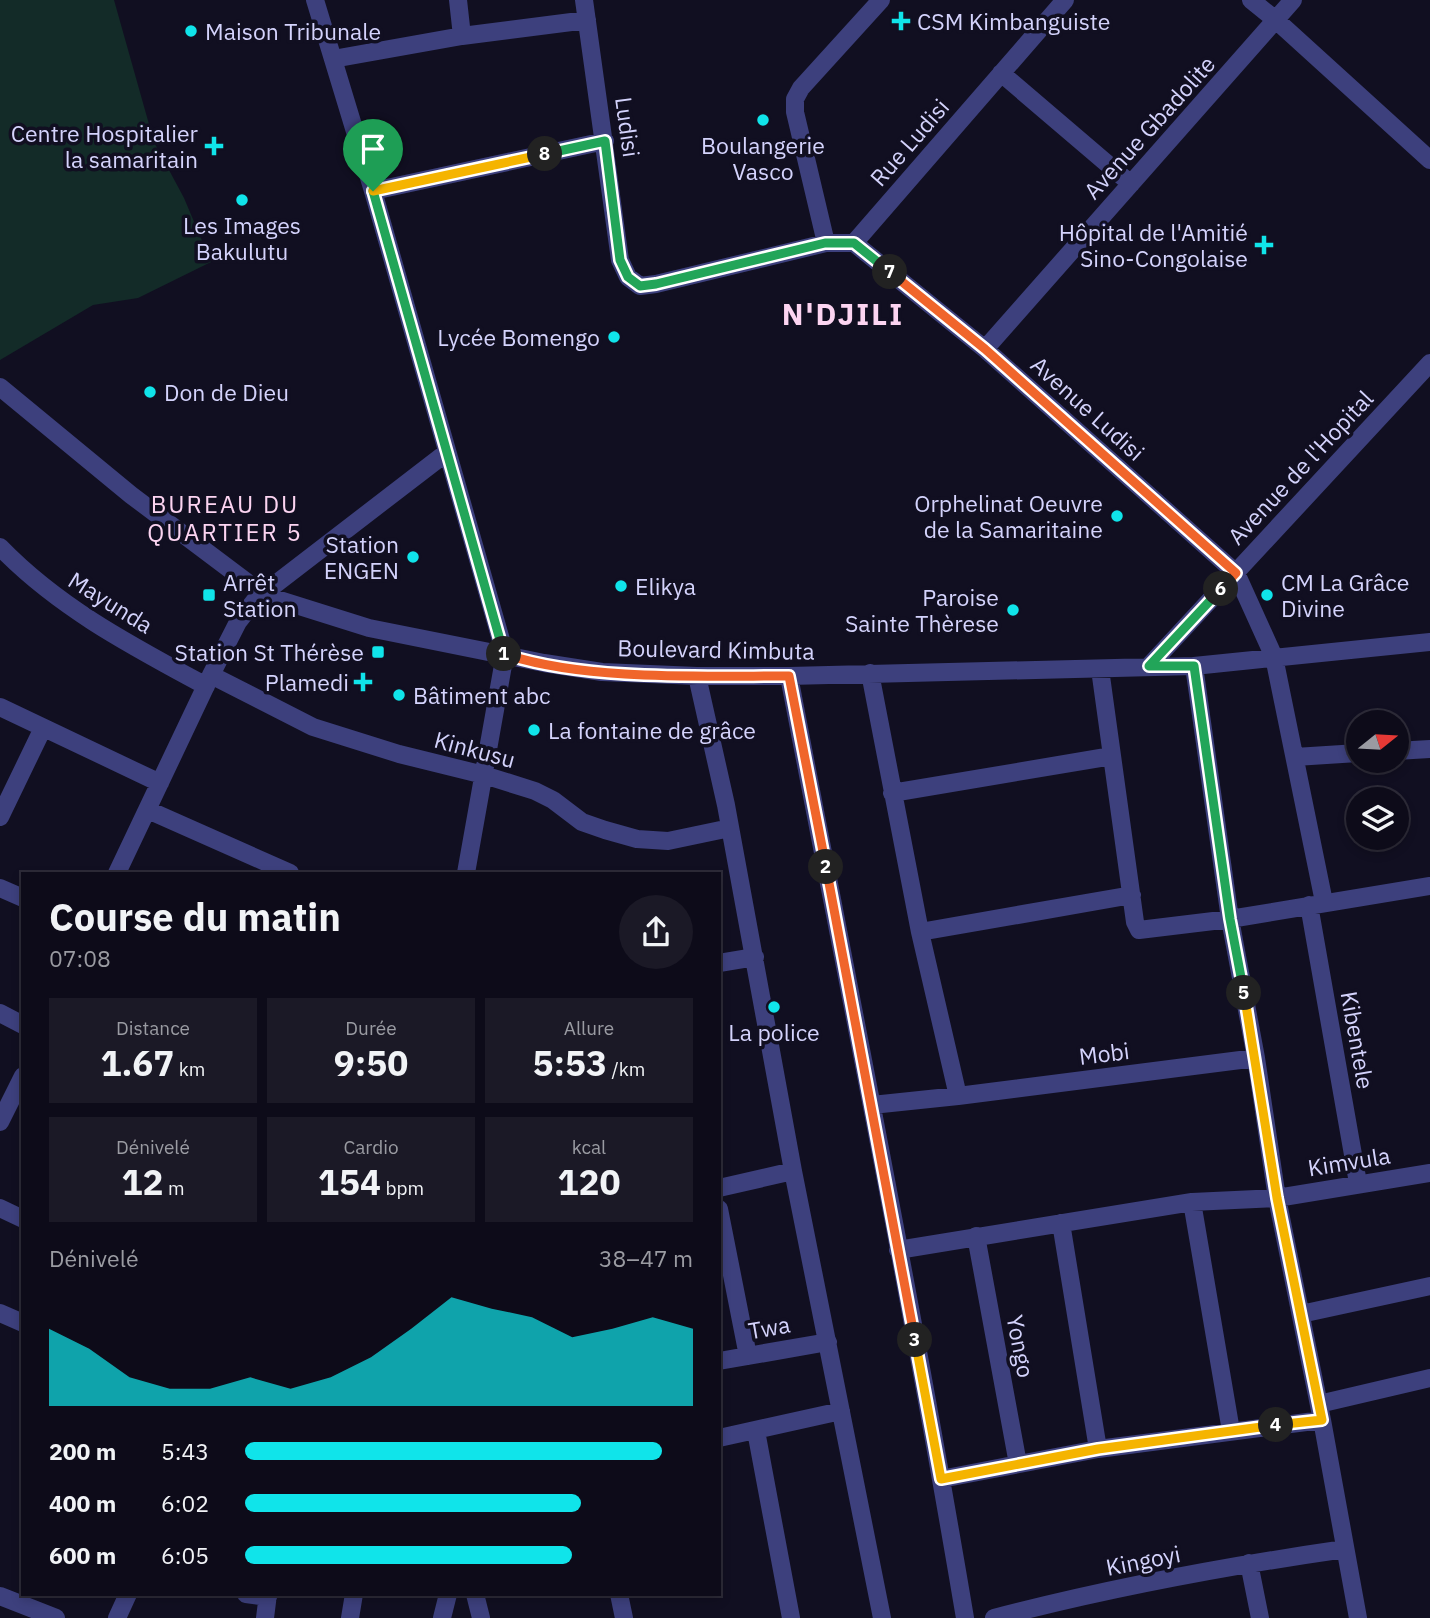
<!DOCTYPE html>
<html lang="fr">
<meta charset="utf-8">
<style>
:root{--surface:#0d0b19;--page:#1b1926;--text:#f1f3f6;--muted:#9a9ba2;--line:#2d2b38;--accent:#10e4ea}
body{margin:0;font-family:"IBM Plex Sans",sans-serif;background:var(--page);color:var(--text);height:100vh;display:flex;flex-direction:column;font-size:26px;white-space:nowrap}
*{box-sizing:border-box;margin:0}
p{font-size:23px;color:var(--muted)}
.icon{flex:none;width:38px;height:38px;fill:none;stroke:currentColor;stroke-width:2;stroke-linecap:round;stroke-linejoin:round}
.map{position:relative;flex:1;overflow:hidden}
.sheet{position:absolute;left:21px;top:872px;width:700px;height:724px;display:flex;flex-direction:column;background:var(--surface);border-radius:0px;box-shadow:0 4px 10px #0003,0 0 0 2px var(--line)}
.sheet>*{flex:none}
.needle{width:46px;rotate:72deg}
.tools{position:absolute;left:1346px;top:710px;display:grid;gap:14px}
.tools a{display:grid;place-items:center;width:63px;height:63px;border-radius:50%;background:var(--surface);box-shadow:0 4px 10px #0003,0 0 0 2px var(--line);font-size:35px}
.pin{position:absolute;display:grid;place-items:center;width:60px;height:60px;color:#fff;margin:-72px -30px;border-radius:50% 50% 50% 0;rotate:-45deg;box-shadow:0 0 7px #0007}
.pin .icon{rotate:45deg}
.km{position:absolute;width:35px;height:35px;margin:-18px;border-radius:50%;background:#222;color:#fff;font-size:19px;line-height:35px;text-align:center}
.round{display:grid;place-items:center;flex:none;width:74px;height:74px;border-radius:37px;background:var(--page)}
.overview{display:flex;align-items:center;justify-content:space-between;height:119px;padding:0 28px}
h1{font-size:38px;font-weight:800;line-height:52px}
.figures{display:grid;grid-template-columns:repeat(3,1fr);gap:10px;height:119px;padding:7px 28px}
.figures div{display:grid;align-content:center;border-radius:0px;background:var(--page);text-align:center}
.figures b{font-size:35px;font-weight:800}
.figures small{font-size:19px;font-weight:400}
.figures p{font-size:19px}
.chart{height:196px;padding:14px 28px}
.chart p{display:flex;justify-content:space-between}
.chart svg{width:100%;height:126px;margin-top:7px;fill:var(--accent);opacity:.7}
ul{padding:0 28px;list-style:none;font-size:23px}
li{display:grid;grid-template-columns:112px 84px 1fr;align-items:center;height:52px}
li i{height:18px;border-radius:9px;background:var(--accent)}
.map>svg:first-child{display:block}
.green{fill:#132b28}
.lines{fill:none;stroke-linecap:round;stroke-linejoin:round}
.minor{stroke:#3d407d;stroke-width:18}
.split-1-casing{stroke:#fff;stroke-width:14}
.split-2-casing{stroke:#fff;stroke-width:14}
.split-3-casing{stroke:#fff;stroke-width:14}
.split-4-casing{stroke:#fff;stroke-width:14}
.split-5-casing{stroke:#fff;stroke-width:14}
.split-6-casing{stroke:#fff;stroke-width:14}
.split-7-casing{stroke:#fff;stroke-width:14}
.split-8-casing{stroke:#fff;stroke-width:14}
.split-9-casing{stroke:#fff;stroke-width:14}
.split-1{stroke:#22a559;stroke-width:9}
.split-2{stroke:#f0652b;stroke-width:9}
.split-3{stroke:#f0652b;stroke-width:9}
.split-4{stroke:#f5b400;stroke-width:9}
.split-5{stroke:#f5b400;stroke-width:9}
.split-6{stroke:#22a559;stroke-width:9}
.split-7{stroke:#f0652b;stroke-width:9}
.split-8{stroke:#22a559;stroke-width:9}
.split-9{stroke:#f5b400;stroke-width:9}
.poi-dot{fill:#10e4ea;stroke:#110f21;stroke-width:2.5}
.labels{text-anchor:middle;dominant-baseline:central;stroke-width:7;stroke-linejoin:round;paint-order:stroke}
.poi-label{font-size:23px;fill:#d4d3fc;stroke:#110f21;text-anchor:start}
.street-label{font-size:23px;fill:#d4d3fc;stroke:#110f21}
.neighbourhood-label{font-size:24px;letter-spacing:2px;fill:#fcd4f1;stroke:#110f21}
.district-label{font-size:30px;font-weight:bold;letter-spacing:2px;fill:#fcd4f1;stroke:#110f21}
</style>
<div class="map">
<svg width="1430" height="1618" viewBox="0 0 1430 1618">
<rect width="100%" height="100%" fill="#110f21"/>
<path class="green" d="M0 0H114L154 142 184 198 211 262 138 298 93 305 0 360Z"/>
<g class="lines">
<path class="minor" d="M315 0 373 191 505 654 466 873
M458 0 462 36
M584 0 620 260 628 277 640 286 656 284 826 243H854L985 349 1236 573 1274 657 1324 902
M1251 0 1277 21 1430 160
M333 59 462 36 587 20
M1001 73 1131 184
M373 191 605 141
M826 243 795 112V99L801 88 881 0
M854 243 1065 0
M985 349 1293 0
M0 387 131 495 264 595 369 628 544 663 602 672 697 676H789L1194 666 1430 642
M0 547C59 608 132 646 206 686
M1149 666 1430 363
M1194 666 1230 919 1256 1058 1277 1198 1322 1420 1358 1618
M1100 669 1135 922 1139 930 1230 919 1430 886
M870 673 920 932 958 1096
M211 675 313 727 399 754 484 775 535 791 553 800 582 822 605 830 637 839 668 841 730 828
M697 676 726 805 793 1171 882 1618
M789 676C849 990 912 1303 965 1618
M0 707 160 783
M1396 751 1430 749
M1295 757 1358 753
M892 793 1112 756
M148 810 290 873
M0 817 43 728
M117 873 211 675 238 622 256 599 446 453
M0 888 23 898
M1309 905 1358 1183
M920 932 1132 895
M719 963 755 957
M0 1013 23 1025
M872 1105 958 1096 1256 1058
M0 1122 23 1076
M719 1188 793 1171
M1192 1202 1231 1431
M0 1208 23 1219
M719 1209 748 1356
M1061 1223 1098 1449
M976 1236 1018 1464
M898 1250 1192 1202 1277 1198 1430 1173
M0 1313 23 1323
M1301 1314 1430 1286
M719 1361 828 1342
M1319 1404 1430 1378
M756 1431 791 1618
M719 1438 841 1411
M941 1479 1098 1449 1322 1420
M1249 1563 1260 1618
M246 1594 268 1597
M475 1594 481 1618
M619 1594 624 1618
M0 1596 56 1618
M117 1618 128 1594
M265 1618 268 1594
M350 1618 354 1594
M442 1618 448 1594
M994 1618C1109 1588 1227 1566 1345 1549"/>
</g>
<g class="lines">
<g class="split-1-casing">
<path id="split-1" d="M373 191 504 654"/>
</g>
<g class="split-2-casing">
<path id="split-2" d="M504 654C586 681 702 676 789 676L826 867"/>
</g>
<g class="split-3-casing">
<path id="split-3" d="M826 867 915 1340"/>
</g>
<g class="split-4-casing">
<path id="split-4" d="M915 1340 941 1479 1098 1449 1276 1425"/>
</g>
<g class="split-5-casing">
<path id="split-5" d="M1244 993 1277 1198 1322 1420 1276 1425"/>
</g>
<g class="split-6-casing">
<path id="split-6" d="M1221 589 1149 666H1194L1230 919 1244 993"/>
</g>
<g class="split-7-casing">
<path id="split-7" d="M890 272 985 349 1236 573 1221 589"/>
</g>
<g class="split-8-casing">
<path id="split-8" d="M545 154 605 141 620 260 628 277 640 286 656 284 825 243H854L890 272"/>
</g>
<g class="split-9-casing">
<path id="split-9" d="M373 191 545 154"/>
</g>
<use href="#split-1" class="split-1"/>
<use href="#split-2" class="split-2"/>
<use href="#split-3" class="split-3"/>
<use href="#split-4" class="split-4"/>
<use href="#split-5" class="split-5"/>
<use href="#split-6" class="split-6"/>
<use href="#split-7" class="split-7"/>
<use href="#split-8" class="split-8"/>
<use href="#split-9" class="split-9"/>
</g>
<g class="poi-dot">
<path d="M897.5 10.5h7v7h7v7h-7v7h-7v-7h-7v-7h7z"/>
<circle cx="191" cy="31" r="7"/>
<circle cx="763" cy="120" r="7"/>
<path d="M210.5 135.5h7v7h7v7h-7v7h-7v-7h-7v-7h7z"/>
<circle cx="242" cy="200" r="7"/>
<path d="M1260.5 234.5h7v7h7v7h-7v7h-7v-7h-7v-7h7z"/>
<circle cx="614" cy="337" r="7"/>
<circle cx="150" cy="392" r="7"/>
<circle cx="1117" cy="516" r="7"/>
<circle cx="413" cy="557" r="7"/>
<circle cx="621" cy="586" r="7"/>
<rect x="202" y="588" width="14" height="14" rx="3.5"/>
<circle cx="1267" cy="595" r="7"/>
<circle cx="1013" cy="610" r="7"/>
<rect x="371" y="645" width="14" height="14" rx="3.5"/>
<path d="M359.5 671.5h7v7h7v7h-7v7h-7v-7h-7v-7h7z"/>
<circle cx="399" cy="695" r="7"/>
<circle cx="534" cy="730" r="7"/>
<circle cx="774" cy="1007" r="7"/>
</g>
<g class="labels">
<g class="poi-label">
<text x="917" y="21">CSM Kimbanguiste</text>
<text x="205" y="31">Maison Tribunale</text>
<text x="198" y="133" text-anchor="end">Centre Hospitalier<tspan x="198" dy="26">la samaritain</tspan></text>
<text x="763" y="145" text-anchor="middle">Boulangerie<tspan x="763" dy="26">Vasco</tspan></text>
<text x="242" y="225" text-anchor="middle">Les Images<tspan x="242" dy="26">Bakulutu</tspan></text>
<text x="1248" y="232" text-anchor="end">Hôpital de l'Amitié<tspan x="1248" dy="26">Sino-Congolaise</tspan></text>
<text x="600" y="337" text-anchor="end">Lycée Bomengo</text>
<text x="164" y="392">Don de Dieu</text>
<text x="1103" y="503" text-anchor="end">Orphelinat Oeuvre<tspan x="1103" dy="26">de la Samaritaine</tspan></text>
<text x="399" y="544" text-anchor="end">Station<tspan x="399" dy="26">ENGEN</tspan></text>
<text x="223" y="582">Arrêt<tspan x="223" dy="26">Station</tspan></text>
<text x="1281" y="582">CM La Grâce<tspan x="1281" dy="26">Divine</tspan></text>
<text x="635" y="586">Elikya</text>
<text x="999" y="597" text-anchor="end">Paroise<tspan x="999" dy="26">Sainte Thèrese</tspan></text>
<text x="364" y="652" text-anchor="end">Station St Thérèse</text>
<text x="349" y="682" text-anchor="end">Plamedi</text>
<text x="413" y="695">Bâtiment abc</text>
<text x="548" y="730">La fontaine de grâce</text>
<text x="774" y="1032" text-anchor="middle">La police</text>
</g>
<g class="street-label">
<text transform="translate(628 127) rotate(82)">Ludisi</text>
<text transform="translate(1149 127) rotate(-48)">Avenue Gbadolite</text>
<text transform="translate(909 142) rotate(-49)">Rue Ludisi</text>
<text transform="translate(1088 408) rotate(42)">Avenue Ludisi</text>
<text transform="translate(1300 467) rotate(-47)">Avenue de l'Hopital</text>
<text transform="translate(111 602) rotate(32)">Mayunda</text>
<text transform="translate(716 649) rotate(1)">Boulevard Kimbuta</text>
<text transform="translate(475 749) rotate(15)">Kinkusu</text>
<text transform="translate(1358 1040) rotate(80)">Kibentele</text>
<text transform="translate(1104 1053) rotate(-7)">Mobi</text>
<text transform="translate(1349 1161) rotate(-9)">Kimvula</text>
<text transform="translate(769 1327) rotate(-10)">Twa</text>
<text transform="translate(1021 1346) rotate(79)">Yongo</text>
<text transform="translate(1143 1560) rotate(-11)">Kingoyi</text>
</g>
<g class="neighbourhood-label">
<text x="225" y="504">BUREAU DU<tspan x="225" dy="28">QUARTIER 5</tspan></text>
</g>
<g class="district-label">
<text x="843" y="313">N'DJILI</text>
</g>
</g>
</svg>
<div class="tools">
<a><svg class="needle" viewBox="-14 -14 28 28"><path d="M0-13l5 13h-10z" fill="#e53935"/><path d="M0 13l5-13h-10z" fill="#9a9ba2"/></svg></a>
<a><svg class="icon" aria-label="layers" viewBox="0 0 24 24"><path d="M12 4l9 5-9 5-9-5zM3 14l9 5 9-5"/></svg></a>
</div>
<div class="pin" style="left:373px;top:191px;background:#1e9e55"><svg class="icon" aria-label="arrive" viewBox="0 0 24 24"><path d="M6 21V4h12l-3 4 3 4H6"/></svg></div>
<b class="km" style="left:504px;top:654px">1</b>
<b class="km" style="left:826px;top:867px">2</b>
<b class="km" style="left:915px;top:1340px">3</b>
<b class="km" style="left:1276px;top:1425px">4</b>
<b class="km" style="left:1244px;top:993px">5</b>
<b class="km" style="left:1221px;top:589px">6</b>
<b class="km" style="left:890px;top:272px">7</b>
<b class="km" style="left:545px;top:154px">8</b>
<section class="sheet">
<div class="overview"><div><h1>Course du matin</h1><p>07:08</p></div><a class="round"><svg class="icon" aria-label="share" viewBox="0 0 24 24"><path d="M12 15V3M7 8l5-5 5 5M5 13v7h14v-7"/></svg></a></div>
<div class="figures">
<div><p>Distance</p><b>1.67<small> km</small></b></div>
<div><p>Durée</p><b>9:50</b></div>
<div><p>Allure</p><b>5:53<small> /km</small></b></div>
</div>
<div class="figures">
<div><p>Dénivelé</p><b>12<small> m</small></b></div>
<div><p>Cardio</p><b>154<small> bpm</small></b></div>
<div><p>kcal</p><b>120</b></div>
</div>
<div class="chart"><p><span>Dénivelé</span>38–47 m</p>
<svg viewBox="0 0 160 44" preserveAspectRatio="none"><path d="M0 44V17L10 24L20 34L30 38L40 38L50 34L60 38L70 34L80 27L90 17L100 6L110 10L120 13L130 20L140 17L150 13L160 17V44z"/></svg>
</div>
<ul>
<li><b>200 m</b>5:43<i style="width:93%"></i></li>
<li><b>400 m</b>6:02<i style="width:75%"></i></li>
<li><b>600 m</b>6:05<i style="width:73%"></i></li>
</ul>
</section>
</div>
